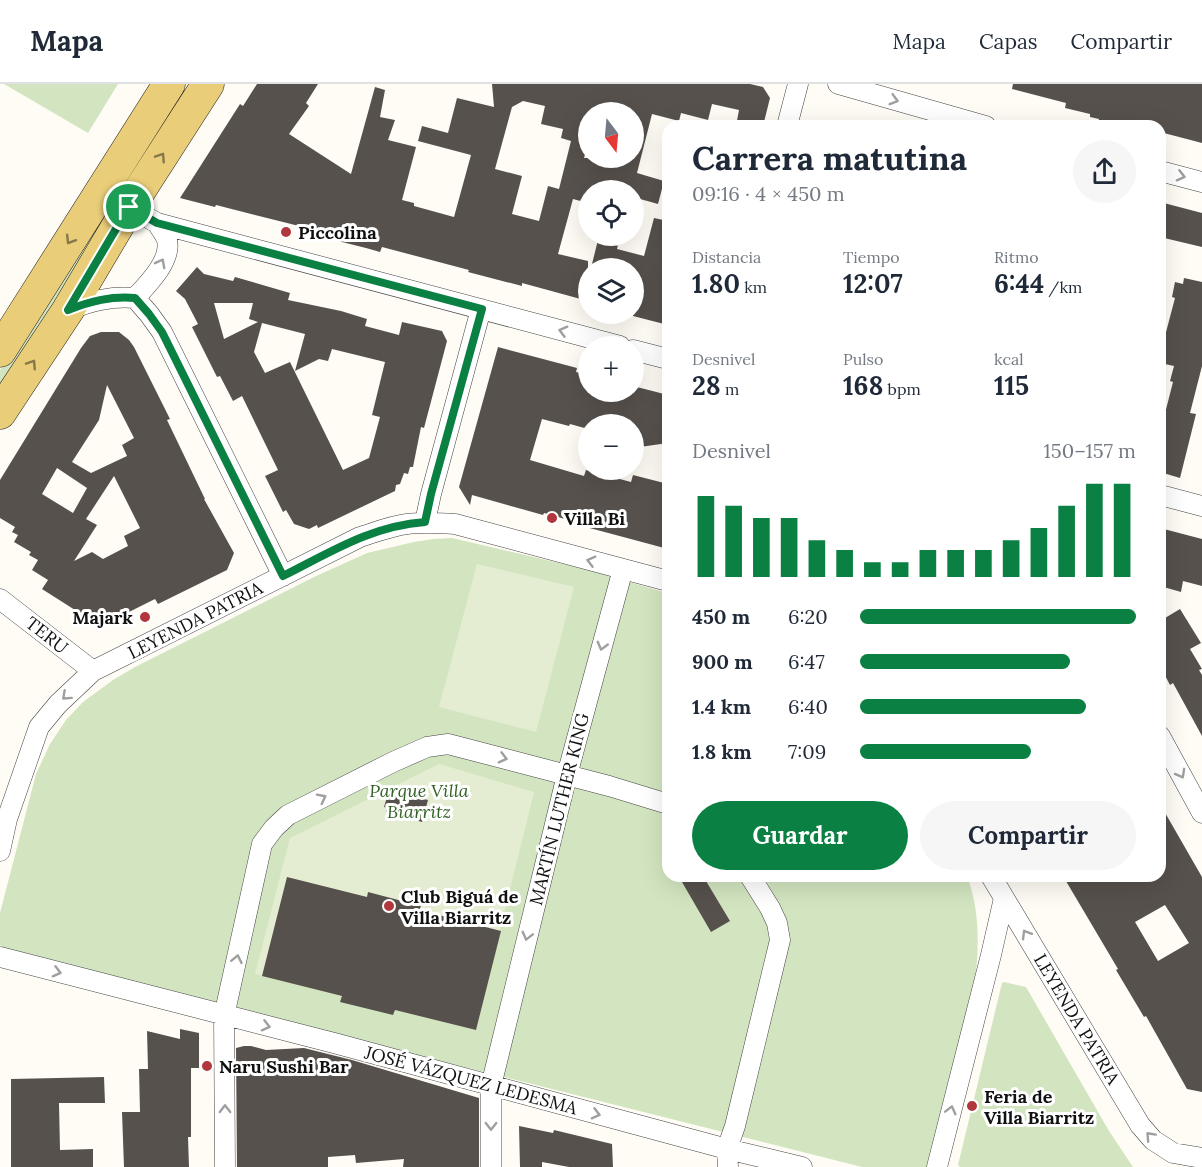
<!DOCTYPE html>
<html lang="es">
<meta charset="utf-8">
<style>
:root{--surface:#fff;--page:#f6f6f7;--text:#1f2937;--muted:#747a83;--line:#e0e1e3;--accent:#0b8043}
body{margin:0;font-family:Lora,serif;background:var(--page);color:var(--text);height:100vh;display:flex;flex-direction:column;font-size:22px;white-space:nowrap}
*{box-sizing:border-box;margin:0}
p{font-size:20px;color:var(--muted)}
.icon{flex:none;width:33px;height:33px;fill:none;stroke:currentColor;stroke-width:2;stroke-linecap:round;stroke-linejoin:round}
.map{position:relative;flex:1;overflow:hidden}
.drawer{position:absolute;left:662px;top:36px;width:504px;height:762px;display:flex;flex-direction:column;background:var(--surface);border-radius:18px;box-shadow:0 6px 24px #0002}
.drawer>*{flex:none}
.needle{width:39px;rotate:164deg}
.controls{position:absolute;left:578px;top:18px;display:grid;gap:12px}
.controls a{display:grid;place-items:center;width:66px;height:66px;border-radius:50%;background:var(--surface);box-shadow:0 6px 24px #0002;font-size:30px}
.pin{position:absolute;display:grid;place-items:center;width:51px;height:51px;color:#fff;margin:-26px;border:3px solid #fff;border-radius:50%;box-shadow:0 2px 6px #0007}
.round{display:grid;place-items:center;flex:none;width:63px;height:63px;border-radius:32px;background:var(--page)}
.overview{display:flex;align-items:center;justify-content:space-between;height:102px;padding:0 30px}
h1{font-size:33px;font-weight:800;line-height:45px}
.stats{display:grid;grid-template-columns:repeat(3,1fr);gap:9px;height:102px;padding:6px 30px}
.stats div{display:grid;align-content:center}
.stats b{font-size:26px;font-weight:800}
.stats small{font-size:16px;font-weight:400}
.stats p{font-size:16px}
.chart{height:168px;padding:12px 30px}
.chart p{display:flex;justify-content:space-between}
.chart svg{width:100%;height:108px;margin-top:6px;stroke:var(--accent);stroke-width:6}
.button{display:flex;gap:12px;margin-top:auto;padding:12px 30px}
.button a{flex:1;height:69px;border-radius:36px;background:var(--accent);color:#fff;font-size:24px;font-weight:800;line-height:69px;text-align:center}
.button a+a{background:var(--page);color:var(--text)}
ul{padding:0 30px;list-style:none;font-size:20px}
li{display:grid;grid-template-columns:96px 72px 1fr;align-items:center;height:45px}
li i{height:15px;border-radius:8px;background:var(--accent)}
header{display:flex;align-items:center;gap:36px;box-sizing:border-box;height:84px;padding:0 30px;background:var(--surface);border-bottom:2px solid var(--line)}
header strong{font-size:28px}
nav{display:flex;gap:33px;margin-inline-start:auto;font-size:21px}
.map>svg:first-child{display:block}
.green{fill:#d3e5c0}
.pitch{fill:#e4edd1}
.building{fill:#57514d;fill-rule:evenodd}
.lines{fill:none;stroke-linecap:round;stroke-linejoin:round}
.street-casing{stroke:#434343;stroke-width:21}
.primary-casing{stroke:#212121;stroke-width:33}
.street{stroke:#fff;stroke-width:20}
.primary{stroke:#e9cd78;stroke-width:32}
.oneway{stroke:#9f9f9f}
.oneway2{stroke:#877849}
.route-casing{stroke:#fff;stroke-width:12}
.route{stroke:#0b8043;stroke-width:8}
.poi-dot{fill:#b1363d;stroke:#fff;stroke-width:2}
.labels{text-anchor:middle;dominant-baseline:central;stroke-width:6;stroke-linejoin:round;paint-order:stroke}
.poi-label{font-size:18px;font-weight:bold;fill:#101010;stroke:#fff;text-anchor:start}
.street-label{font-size:18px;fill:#101010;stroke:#fff}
.park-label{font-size:18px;font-style:italic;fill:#336126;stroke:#fff}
</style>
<header>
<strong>Mapa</strong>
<nav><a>Mapa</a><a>Capas</a><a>Compartir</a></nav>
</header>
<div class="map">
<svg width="1202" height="1083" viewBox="0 0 1202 1083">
<rect width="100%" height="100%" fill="#fefcf4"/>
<path class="green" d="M4 0H118L88 49Z
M101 126 112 127 0 309V286Z
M452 454 589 486 667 509 668 792H967C981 829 979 868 974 906L927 1083H862L282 937 7 866 0 861V829L36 690 50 660 66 636 83 618 113 596 135 583 314 493 367 469 414 458 433 455Z
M1004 898 1026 903 1109 1047 1133 1083H960L958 1081 1002 899Z"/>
<path class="pitch" d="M477 480 574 503 536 648 439 623Z
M439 680 534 708 475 946 255 890 290 754Z"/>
<path class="building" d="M257 0H318L306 19 309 22 289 50 351 90 375 3 385 6 380 33 395 36 388 56 416 63 402 116 414 119V122L454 133 471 71 418 57 422 42 448 49 457 14 494 23 492 0H750L763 3 770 14 763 42H736L739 26 712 20 708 36 681 29 679 37 652 30 637 89 664 97 658 120 633 113V106H588V119L573 115 558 170 588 177V217L522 199V202L468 188 469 186 382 163 380 168 366 164 338 157V155L310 149 311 145 287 139 216 121 215 123 180 114 240 20 243 22ZM523 17 545 22 541 40 563 45 561 54 571 57 559 105 548 102 539 137 512 130 522 92 495 85 512 23ZM588 28H633V74H584L588 58Z
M1013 0H1202V59L1160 48V42H1097L1099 35 1090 33V30L1065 24 1066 19 1012 5Z
M1160 118 1202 129V163L1160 153Z
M654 134 668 137V241L633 232V184H591L599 152H620L617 165 644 172Z
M197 183 204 190 233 197 235 193 290 209 288 216 341 227 367 235 365 242 399 251 402 238 442 247 447 257 424 344 421 343 413 383H410L408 390 404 389 400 400 396 401 395 407 318 444 317 441 309 445 294 440 286 426 283 428 265 392 278 386 242 312 233 317 220 292 217 293 192 243 198 240 185 215 176 207ZM214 219H253L249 235 258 238 224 255ZM262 239 305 250 295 287 319 275 328 277 332 265 385 278 372 331 380 333 369 374 343 386 290 278 265 289 254 268Z
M1184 194 1202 198V282L1190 329 1196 330 1180 394 1160 388V349L1173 298 1170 297 1174 282 1160 279V271L1175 214 1172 213 1175 198 1183 200Z
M101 248H119L129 256 134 263 170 335 167 336 205 415H204L234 469 227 486 158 520 155 515 129 528 134 535 123 540H97L42 505 48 496 32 486 38 476 29 471 31 468 14 458 18 451 12 448 15 443 0 434V396L81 264 90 252ZM107 301 134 354 122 361 127 372 91 389 72 378 99 336ZM57 384 87 404 73 429 42 410ZM114 392 140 444 124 452 128 462 103 475 92 468 74 477 97 441 86 435Z
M498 263 577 284 576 288 588 291V308H633V302L668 311V359L640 363 643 354 633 352V340H620L600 335 598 340H588V345L570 340 569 342 542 335 530 376 584 392 586 386 631 398 633 391 668 400V465L571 439 572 437 544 429 543 431 472 411 470 421 459 403Z
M1160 444 1202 455V502L1183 497 1181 508 1160 502Z
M1180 525 1201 559 1190 565 1202 585 1199 586 1202 591V652L1173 599 1170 601 1160 582V537Z
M392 707 428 716 422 738 386 728 387 724 384 723 388 710H391Z
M1160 720 1202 793V1008L1187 1005 1146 932 1144 933 1116 886 1118 885 1063 792H1160ZM1165 821 1189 859 1158 877 1135 838Z
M692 792H703L730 837 711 848 682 798Z
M287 793 367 813 368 808 421 822 419 826 501 847 476 946 395 926 393 931 340 918 342 912 262 892Z
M180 945 199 949V984H191V1053H188L189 1083H124L122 1028H140L139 985H148L147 947 180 955Z
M244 962H251L266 966 304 964 352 976 479 1014V1083H403L404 1075 356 1079 355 1071 328 1073V1083H237L236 964Z
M104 993 105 1019H59L60 1066 93 1065V1083H11V995Z
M519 1042 553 1049 554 1046 612 1060 613 1083H569L542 1078V1083H520Z"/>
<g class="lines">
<g class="street-casing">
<path id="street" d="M838 0 986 42
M787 42 798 0
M1160 87 1202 98
M121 118 157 139 620 262
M135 214C148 200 172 176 167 156 165 150 160 144 157 139
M68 226C91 217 111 212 135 214L149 230 162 248 283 492
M633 266 668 275
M1160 411 1202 422
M425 438 431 410 481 225
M0 515 93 587
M1160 652 1202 729
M0 767 7 735 39 643 58 620 93 587 360 453C376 448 391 442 407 440 423 438 439 439 455 440L668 497
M991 792 1140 1041 1153 1056 1173 1069 1202 1074
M0 873 334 959 727 1065 802 1083
M225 1083 224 932 262 760 274 744 288 731 393 678 427 663 448 660 609 702 668 720
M491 1083V1002L567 691 623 485
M728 1083 727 1065 735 1042 780 856 777 839 770 824 750 792
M937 1083 991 871 1004 814"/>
</g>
<g class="primary-casing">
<path id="primary" d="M0 267 169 0
M0 329 68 226 129 123 208 0"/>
</g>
<use href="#street" class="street"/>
<use href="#primary" class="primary"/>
</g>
<defs><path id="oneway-chevron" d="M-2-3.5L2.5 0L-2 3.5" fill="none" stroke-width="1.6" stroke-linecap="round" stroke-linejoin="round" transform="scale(1.5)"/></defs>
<g class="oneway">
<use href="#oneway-chevron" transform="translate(894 16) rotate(16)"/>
<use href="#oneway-chevron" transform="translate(1181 92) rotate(14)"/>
<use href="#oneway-chevron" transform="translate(161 179) rotate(-62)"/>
<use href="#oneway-chevron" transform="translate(563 247) rotate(-165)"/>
<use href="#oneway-chevron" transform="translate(591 477) rotate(-165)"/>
<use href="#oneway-chevron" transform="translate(602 562) rotate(105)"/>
<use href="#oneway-chevron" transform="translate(66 612) rotate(138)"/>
<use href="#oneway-chevron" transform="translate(503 674) rotate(15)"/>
<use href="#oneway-chevron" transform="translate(1181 690) rotate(61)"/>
<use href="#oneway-chevron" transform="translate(322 714) rotate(-27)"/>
<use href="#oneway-chevron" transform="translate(1026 850) rotate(-121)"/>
<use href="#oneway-chevron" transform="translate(527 852) rotate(104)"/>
<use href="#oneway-chevron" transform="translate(237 875) rotate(-78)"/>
<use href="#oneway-chevron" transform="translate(57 888) rotate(15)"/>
<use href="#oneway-chevron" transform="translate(266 942) rotate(14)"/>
<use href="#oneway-chevron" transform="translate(225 1025) rotate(-90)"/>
<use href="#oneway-chevron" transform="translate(951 1026) rotate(-76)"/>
<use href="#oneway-chevron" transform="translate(596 1030) rotate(15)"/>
<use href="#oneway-chevron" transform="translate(491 1042) rotate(90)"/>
<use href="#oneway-chevron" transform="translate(1150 1052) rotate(-133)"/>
</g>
<g class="oneway2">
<use href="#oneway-chevron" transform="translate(161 73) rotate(-57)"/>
<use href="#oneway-chevron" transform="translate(70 156) rotate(122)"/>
<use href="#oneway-chevron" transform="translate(32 280) rotate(-57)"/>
</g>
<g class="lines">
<g class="route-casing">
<path id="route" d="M129 123 157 139 482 225 431 410 425 438C371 442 331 468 283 492L162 248 149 230 135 214C111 212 91 217 68 226Z"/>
</g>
<use href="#route" class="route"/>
</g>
<g class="poi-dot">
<circle cx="286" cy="148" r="6"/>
<circle cx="552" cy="434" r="6"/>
<circle cx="145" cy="533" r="6"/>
<circle cx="389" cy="822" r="6"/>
<circle cx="207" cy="982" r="6"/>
<circle cx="972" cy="1022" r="6"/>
</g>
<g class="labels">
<g class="poi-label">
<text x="298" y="148">Piccolina</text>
<text x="564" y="434">Villa Bi</text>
<text x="133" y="533" text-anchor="end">Majark</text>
<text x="401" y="812">Club Biguá de<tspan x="401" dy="21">Villa Biarritz</tspan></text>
<text x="219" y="982">Naru Sushi Bar</text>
<text x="984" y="1012">Feria de<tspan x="984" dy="21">Villa Biarritz</tspan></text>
</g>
<g class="street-label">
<text transform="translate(195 536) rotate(-27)">LEYENDA PATRIA</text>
<text transform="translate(47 551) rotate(38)">TERU</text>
<text transform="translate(559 725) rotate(-76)">MARTÍN LUTHER KING</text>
<text transform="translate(1077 935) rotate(59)">LEYENDA PATRIA</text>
<text transform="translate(471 996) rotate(15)">JOSÉ VÁZQUEZ LEDESMA</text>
</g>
<g class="park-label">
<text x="419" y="706">Parque Villa<tspan x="419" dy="21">Biarritz</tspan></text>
</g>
</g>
</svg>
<div class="controls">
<a><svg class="needle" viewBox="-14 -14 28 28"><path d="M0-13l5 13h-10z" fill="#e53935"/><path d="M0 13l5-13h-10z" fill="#747a83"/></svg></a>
<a><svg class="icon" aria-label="locate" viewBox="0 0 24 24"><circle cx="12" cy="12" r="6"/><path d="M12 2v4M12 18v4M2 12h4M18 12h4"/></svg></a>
<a><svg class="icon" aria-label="layers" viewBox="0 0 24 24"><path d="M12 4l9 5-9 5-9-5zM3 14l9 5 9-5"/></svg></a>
<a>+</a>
<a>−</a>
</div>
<div class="pin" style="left:129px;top:123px;background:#1e9e55"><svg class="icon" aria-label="arrive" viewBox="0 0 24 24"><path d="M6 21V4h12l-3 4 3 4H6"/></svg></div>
<section class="drawer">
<div class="overview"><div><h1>Carrera matutina</h1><p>09:16 · 4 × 450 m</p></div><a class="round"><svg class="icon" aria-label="share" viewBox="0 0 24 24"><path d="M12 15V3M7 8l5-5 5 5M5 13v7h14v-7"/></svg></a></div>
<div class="stats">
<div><p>Distancia</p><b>1.80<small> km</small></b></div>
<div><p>Tiempo</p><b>12:07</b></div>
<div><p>Ritmo</p><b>6:44<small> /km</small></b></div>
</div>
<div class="stats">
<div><p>Desnivel</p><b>28<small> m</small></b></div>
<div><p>Pulso</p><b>168<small> bpm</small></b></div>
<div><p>kcal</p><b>115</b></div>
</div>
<div class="chart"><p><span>Desnivel</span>150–157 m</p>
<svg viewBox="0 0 160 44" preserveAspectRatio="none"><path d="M5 44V11M15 44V15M25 44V20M35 44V20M45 44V29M55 44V33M65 44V38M75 44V38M85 44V33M95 44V33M105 44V33M115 44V29M125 44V24M135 44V15M145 44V6M155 44V6"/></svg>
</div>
<ul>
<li><b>450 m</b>6:20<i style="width:100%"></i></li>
<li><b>900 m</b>6:47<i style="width:76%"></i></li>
<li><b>1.4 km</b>6:40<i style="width:82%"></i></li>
<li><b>1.8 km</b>7:09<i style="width:62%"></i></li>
</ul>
<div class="button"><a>Guardar</a><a>Compartir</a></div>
</section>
</div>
